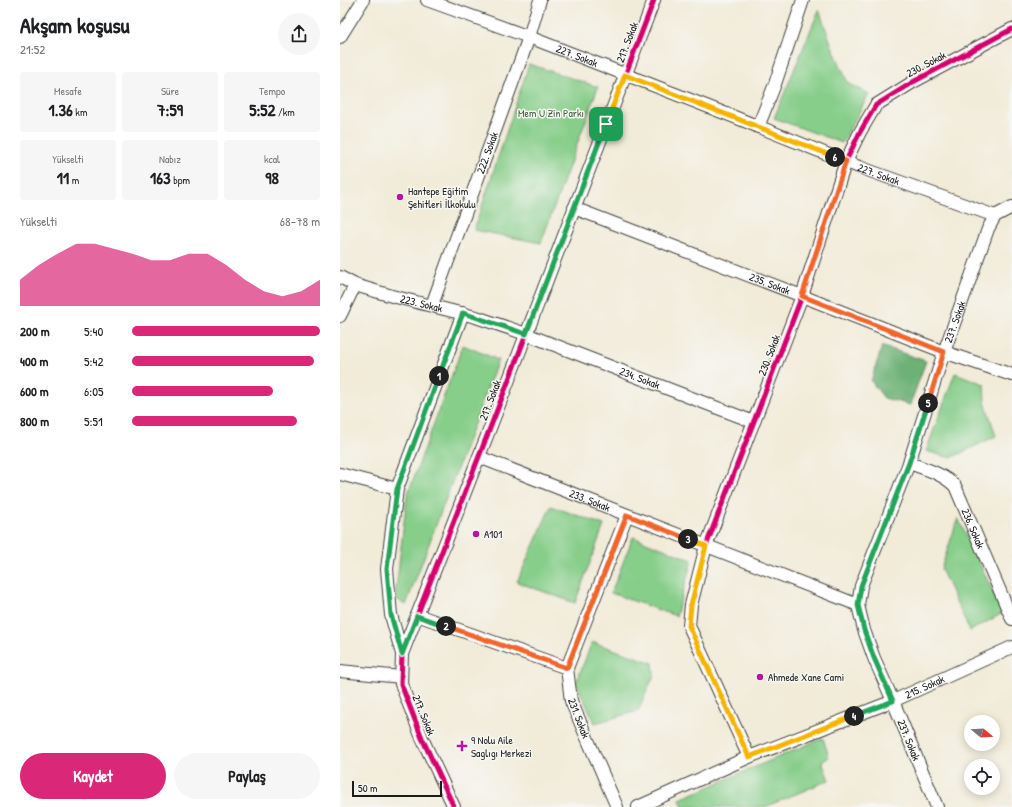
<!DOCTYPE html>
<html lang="tr">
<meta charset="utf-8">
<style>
:root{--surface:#fff;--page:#f6f6f6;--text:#202124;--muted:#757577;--accent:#db2777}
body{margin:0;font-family:"Patrick Hand",sans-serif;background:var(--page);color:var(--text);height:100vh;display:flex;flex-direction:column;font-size:15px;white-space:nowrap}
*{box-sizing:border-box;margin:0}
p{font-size:13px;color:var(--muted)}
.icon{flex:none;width:22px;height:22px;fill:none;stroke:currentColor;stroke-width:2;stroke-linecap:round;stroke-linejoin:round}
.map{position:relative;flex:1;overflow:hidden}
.side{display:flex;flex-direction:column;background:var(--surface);width:340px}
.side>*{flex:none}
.needle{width:26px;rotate:108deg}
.buttons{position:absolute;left:624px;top:715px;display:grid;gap:8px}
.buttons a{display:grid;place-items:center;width:36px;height:36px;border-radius:50%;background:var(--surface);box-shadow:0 2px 10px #0003;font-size:20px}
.scale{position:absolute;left:12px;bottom:10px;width:90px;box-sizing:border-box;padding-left:4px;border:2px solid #1c1c1c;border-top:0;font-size:11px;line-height:14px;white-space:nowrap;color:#1c1c1c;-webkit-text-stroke:3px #f6f6f2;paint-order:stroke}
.pin{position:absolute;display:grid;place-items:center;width:34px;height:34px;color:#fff;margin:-17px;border-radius:8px;box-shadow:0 2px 6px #0006}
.km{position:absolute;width:20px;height:20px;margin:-10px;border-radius:50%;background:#222;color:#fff;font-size:11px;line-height:20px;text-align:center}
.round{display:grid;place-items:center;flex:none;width:42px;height:42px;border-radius:21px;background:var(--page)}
.headline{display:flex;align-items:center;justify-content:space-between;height:68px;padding:0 20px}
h1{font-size:22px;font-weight:700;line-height:30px}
.metrics{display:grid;grid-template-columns:repeat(3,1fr);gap:6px;height:68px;padding:4px 20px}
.metrics div{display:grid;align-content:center;border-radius:4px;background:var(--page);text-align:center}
.metrics b{font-size:17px;font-weight:700}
.metrics small{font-size:11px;font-weight:400}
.metrics p{font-size:11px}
.chart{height:112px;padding:8px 20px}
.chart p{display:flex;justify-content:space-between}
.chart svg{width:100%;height:72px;margin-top:4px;fill:var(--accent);opacity:.7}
.action{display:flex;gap:8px;margin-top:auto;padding:8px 20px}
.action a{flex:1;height:46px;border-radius:24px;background:var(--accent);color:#fff;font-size:16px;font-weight:700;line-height:46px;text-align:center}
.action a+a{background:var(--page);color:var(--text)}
ul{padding:0 20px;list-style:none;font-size:13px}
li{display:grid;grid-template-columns:64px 48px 1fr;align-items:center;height:30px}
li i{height:10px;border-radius:5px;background:var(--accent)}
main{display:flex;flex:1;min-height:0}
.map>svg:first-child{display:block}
.green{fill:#87ce8a;stroke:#527553}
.forest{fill:#6db176;stroke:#446649}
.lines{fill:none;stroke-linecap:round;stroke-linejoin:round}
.minor-casing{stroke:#3c3b38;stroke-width:14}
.minor{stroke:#fff;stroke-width:12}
.cycleway-casing{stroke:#f6f6f2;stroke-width:8}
.cycleway{stroke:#d6006c;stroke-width:5}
.split-1-casing{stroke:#fff;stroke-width:8}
.split-2-casing{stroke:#fff;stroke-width:8}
.split-3-casing{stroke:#fff;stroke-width:8}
.split-4-casing{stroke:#fff;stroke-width:8}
.split-5-casing{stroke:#fff;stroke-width:8}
.split-6-casing{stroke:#fff;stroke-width:8}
.split-7-casing{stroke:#fff;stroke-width:8}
.split-1{stroke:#22a559;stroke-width:5}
.split-2{stroke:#22a559;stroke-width:5}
.split-3{stroke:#f0652b;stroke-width:5}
.split-4{stroke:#f5b400;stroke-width:5}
.split-5{stroke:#22a559;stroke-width:5}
.split-6{stroke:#f0652b;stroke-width:5}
.split-7{stroke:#f5b400;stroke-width:5}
.poi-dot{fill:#b5179e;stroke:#f6f6f2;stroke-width:1.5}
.labels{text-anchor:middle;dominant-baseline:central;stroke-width:3;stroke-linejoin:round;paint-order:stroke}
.street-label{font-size:11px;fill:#1c1c1c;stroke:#f6f6f2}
.park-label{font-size:11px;fill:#415a42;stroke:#f6f6f2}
.poi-label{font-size:11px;fill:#1c1c1c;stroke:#f6f6f2;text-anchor:start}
</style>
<main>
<section class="side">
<div class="headline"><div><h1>Akşam koşusu</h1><p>21:52</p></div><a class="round"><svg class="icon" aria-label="share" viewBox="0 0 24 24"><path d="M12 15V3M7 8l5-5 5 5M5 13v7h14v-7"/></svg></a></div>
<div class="metrics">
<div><p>Mesafe</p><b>1.36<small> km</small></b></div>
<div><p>Süre</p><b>7:59</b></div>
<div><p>Tempo</p><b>5:52<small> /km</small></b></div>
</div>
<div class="metrics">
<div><p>Yükselti</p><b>11<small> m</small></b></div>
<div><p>Nabız</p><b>163<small> bpm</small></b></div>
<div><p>kcal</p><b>98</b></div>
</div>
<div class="chart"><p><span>Yükselti</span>68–78 m</p>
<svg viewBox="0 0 160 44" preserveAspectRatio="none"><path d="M0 44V28L10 19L20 12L30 6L40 6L50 9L60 12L70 16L80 16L90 12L100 12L110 19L120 28L130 35L140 38L150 35L160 28V44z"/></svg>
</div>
<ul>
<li><b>200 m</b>5:40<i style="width:100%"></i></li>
<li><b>400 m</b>5:42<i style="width:97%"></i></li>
<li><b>600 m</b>6:05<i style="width:75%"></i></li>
<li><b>800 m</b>5:51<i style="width:88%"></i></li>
</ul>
<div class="action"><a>Kaydet</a><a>Paylaş</a></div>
</section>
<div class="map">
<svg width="672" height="807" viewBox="0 0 672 807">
<rect width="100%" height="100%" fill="#f6f6f2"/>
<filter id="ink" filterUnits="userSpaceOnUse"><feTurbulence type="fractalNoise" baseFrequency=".025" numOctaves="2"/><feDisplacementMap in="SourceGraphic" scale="8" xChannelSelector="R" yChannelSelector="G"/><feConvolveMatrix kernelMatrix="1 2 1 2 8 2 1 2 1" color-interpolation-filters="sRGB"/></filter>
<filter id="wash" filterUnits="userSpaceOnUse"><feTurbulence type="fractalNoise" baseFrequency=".012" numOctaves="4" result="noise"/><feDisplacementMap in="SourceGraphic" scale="16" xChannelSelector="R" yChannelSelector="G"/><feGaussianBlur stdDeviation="0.9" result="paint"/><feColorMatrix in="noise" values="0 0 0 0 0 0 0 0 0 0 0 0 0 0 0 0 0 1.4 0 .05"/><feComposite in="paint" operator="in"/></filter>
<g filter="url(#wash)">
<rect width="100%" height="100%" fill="#f1ebd8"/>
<path class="green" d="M479 10 492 46 508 83 529 94 502 143 434 118Z
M189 64 258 87 201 243 134 230Z
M123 345 158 360 66 605 55 598 67 496Z
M615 373 644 384 645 402 656 436 611 458 586 451Z
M211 506 264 525 235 603 177 582Z
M618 518 663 613 630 631 601 569Z
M293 537 352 560 336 616 271 593Z
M252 642 313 663 314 675 298 711 255 723 236 683Z
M483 738 489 757 482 762 489 780 425 807H343L340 799Z"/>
<path class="forest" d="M542 346 586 361 570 405 544 398 531 381Z"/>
</g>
<g filter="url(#ink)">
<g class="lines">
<g class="minor-casing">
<g id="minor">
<path id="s1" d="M87 0 189 37 397 118 519 167 655 216"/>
<path d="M0 37 23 0"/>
<path d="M418 127 435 84 463 0"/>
<path id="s2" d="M234 208 462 296 604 352 672 375"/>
<path id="s3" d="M0 277 15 285 52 296 136 317 186 334 414 422"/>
<path id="s4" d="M92 305 189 37 200 0"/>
<path d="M0 316 15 285"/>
<path id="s5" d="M139 457 518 605"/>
<path id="s6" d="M569 463C585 469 602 473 615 486L672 619"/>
<path d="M0 474 57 489"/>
<path d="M77 615 227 668"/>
<path d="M62 654 51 615 47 569 57 489 123 313"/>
<path d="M0 671 61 677"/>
<path d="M409 757 349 626 351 605 366 546 462 296 506 161 520 132 536 105 573 82 672 29"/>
<path d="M114 807 82 738 61 684 62 654 168 382 314 0"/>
<path d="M277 807 231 701 227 668 287 515"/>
<path id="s7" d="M298 807 409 757 553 701 672 647"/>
<path id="s8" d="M597 807 553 701 534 658 524 630 518 605 521 586 569 463 604 352 648 229 655 216 672 207"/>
</g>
</g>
<use href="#minor" class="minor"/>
<g class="cycleway-casing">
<path id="cycleway" d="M409 757 349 626 351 605 366 546 462 296 506 161 520 132 536 105 573 82 672 29
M114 807 82 738 61 684 62 654 168 382 314 0"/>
</g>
<use href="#cycleway" class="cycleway"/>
</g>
</g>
<g class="lines" filter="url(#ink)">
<g class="split-1-casing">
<path id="split-1" d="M99 376 123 313 186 334 266 124"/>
</g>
<g class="split-2-casing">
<path id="split-2" d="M99 376 57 489 47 569 51 615 62 654 77 616 106 626"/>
</g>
<g class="split-3-casing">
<path id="split-3" d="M106 626 227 668 287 515 348 539"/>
</g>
<g class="split-4-casing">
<path id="split-4" d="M348 539 366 546 351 605 349 626 409 757 514 716"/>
</g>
<g class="split-5-casing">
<path id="split-5" d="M514 716 553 701 534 658 524 630 518 605 521 586 569 463 588 403"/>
</g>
<g class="split-6-casing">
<path id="split-6" d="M495 157 506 161 462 296 604 352 588 403"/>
</g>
<g class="split-7-casing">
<path id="split-7" d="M266 124 285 75 495 157"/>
</g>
<use href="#split-1" class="split-1"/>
<use href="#split-2" class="split-2"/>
<use href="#split-3" class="split-3"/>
<use href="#split-4" class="split-4"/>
<use href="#split-5" class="split-5"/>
<use href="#split-6" class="split-6"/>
<use href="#split-7" class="split-7"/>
</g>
<g class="poi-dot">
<circle cx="60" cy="197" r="4"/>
<circle cx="136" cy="534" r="4"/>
<circle cx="420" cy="677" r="4"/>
<path d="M120 740h4v4h4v4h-4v4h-4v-4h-4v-4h4z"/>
</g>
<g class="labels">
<g class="street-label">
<text transform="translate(287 42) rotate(-69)">217. Sokak</text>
<text stroke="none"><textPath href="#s1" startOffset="160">227. Sokak</textPath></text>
<text transform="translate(586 64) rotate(-28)">230. Sokak</text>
<text stroke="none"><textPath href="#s4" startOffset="162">222. Sokak</textPath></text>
<text stroke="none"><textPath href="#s1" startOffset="484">227. Sokak</textPath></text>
<text stroke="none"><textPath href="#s2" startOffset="210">235. Sokak</textPath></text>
<text stroke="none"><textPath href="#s3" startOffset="86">223. Sokak</textPath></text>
<text stroke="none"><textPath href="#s8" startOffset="517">237. Sokak</textPath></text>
<text transform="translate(429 355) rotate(-69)">230. Sokak</text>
<text stroke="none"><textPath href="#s3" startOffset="317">234. Sokak</textPath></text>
<text transform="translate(150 400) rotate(-69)">217. Sokak</text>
<text stroke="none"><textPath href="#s5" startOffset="119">233. Sokak</textPath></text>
<text stroke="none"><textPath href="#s6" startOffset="98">236. Sokak</textPath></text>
<text stroke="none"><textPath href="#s7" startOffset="311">215. Sokak</textPath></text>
<text transform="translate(84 715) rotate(68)">217. Sokak</text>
<text transform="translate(239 718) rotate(69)">231. Sokak</text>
<text transform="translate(569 740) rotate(68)">237. Sokak</text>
</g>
<g class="park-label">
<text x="211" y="113">Mem U Zin Parkı</text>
</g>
<g class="poi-label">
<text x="68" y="191">Hantepe Eğitim<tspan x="68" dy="13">Şehitleri İlkokulu</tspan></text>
<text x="144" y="534">A101</text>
<text x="428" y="677">Ahmede Xane Cami</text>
<text x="131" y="740">9 Nolu Aile<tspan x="131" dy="13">Saglıgı Merkezi</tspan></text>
</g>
</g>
</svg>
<div class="buttons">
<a><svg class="needle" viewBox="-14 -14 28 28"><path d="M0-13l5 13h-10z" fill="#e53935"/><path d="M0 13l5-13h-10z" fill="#757577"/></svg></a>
<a><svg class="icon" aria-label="locate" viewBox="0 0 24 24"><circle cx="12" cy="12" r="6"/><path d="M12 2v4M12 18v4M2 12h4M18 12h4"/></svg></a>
</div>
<div class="scale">50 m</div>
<div class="pin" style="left:266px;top:124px;background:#1e9e55"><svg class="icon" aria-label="arrive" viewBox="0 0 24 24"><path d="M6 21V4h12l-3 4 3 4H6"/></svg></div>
<b class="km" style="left:99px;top:376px">1</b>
<b class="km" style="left:106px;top:626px">2</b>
<b class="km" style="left:348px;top:539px">3</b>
<b class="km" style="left:514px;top:716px">4</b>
<b class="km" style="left:588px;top:403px">5</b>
<b class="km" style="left:495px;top:157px">6</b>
</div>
</main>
